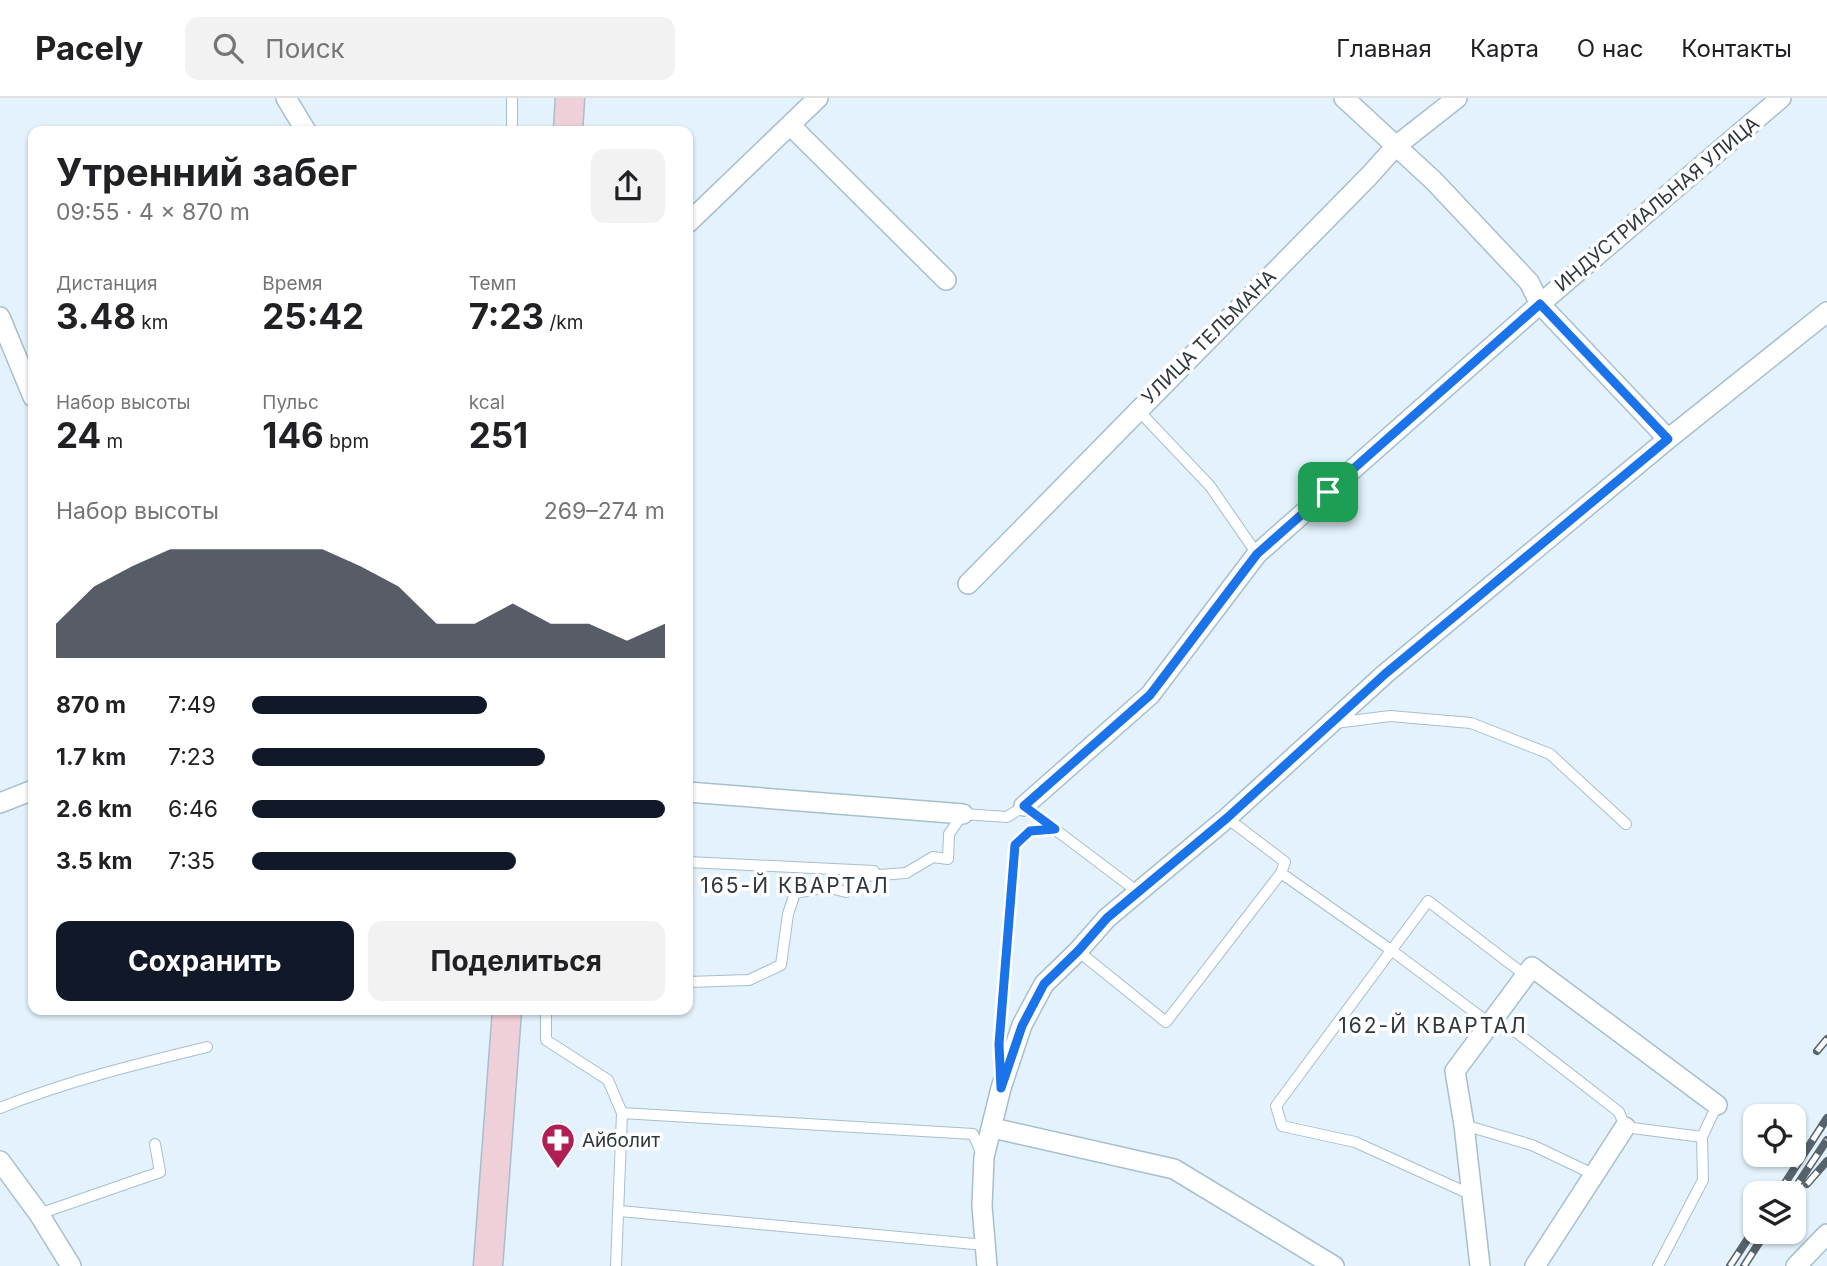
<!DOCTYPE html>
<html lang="ru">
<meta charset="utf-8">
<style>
:root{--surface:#fff;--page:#f2f2f2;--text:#202124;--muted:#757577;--line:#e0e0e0;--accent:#111827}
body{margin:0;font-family:Inter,sans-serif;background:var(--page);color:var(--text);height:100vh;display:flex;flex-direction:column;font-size:26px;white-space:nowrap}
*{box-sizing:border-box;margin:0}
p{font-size:23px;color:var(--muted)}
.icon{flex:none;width:38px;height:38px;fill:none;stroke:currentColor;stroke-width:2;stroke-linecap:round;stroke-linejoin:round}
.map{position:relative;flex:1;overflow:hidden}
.sheet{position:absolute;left:28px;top:28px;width:665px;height:889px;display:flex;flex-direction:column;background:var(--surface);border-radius:14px;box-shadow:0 2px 5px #0004}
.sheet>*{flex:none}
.buttons{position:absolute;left:1743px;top:1006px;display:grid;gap:14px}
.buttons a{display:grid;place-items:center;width:63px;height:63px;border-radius:14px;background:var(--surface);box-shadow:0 2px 5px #0004;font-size:35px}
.pin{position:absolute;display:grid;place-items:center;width:60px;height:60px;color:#fff;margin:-30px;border-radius:14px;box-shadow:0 4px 10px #0006}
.round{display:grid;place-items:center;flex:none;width:74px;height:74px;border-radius:14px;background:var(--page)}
.head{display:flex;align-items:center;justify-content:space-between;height:119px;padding:0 28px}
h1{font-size:38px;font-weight:700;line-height:52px}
.figures{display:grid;grid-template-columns:repeat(3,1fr);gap:10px;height:119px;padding:7px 28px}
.figures div{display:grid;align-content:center}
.figures b{font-size:35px;font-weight:700}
.figures small{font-size:19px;font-weight:400}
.figures p{font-size:19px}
.chart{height:196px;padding:14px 28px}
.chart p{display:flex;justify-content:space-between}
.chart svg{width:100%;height:126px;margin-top:7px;fill:var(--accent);opacity:.7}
.button{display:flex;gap:14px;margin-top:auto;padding:14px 28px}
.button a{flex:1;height:80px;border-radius:14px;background:var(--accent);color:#fff;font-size:28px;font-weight:700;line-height:80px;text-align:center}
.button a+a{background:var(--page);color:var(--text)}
ul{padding:0 28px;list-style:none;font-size:23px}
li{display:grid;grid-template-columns:112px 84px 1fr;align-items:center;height:52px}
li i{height:18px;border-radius:9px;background:var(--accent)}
header{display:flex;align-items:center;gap:42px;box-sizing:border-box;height:98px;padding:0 35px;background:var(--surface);border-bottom:2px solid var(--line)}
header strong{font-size:33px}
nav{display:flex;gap:38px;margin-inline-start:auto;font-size:24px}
.search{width:490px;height:63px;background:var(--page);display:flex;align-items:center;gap:18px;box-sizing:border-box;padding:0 24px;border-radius:14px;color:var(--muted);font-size:26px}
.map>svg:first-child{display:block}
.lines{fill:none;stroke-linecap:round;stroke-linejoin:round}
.service-casing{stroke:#a6bfcf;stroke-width:12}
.minor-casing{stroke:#a6bfcf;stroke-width:22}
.secondary-casing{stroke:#a6bfcf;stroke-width:31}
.service{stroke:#fff;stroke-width:10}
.minor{stroke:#fff;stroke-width:19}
.secondary{stroke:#efd0d8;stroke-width:28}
.rail-casing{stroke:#57636a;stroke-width:8}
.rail{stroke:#fff;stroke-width:5;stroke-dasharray:16;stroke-linecap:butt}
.route-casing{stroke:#fff;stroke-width:14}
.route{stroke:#1a73e8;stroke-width:9}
.labels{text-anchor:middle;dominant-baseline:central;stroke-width:7;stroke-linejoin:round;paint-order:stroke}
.street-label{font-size:19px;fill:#2d373e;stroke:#fff}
.poi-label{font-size:19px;fill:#2d373e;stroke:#fff;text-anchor:start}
.neighbourhood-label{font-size:21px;letter-spacing:2px;fill:#2d373e;stroke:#fff}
</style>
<header>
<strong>Pacely</strong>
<div class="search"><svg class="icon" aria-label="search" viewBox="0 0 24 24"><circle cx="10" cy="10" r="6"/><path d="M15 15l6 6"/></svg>Поиск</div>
<nav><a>Главная</a><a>Карта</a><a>О нас</a><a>Контакты</a></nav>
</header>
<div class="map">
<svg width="1827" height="1168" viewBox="0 0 1827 1168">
<rect width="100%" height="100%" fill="#e3f2fc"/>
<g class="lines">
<g class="service-casing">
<path id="service" d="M512 0V33
M1138 312 1210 388 1257 456
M1335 625 1390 618 1471 625 1550 656 1626 726
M1227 720 1285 764 1281 775 1391 852 1489 925
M688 764 874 773
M1078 853 1166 924 1281 775
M688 884 749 882 781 867 788 816 795 795 827 789 846 794 866 778 906 775 933 759 948 761 949 736 963 716 1007 719 1024 708 1138 794
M546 912V942L608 982 622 1015 616 1168
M1516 934 1619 1014 1625 1029 1702 1039
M1001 972 999 946 1015 747 1030 733 1055 731
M0 1010C67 983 137 966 207 949
M622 1015 973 1036 982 1056
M1464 1027 1532 1047 1595 1077
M1472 1097 1355 1044 1282 1028 1276 1008 1428 803 1525 877
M620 1113 985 1147
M39 1116 160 1074 155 1046
M1658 1168 1703 1082 1702 1039 1717 1007"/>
</g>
<g class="minor-casing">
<path id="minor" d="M286 0 306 33
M1344 0 1434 83 1529 184 1540 206 1668 341
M791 28 946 182
M688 125 818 0
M0 219 33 299
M968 486 1369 78 1396 48 1457 0
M688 694 963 716
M0 705 33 692
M1024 708 1150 597 1257 456 1540 206 1781 0
M993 1030 1174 1071 1334 1168
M0 1063 39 1116 71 1168
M987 1168 982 1108 984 1059 1001 990 1022 927 1044 886 1078 853 1107 820 1227 720 1385 576 1668 341 1827 214
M1480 1168 1464 1027 1455 973 1532 869 1717 1007
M1535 1168 1625 1029
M1796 1168 1827 1136"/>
</g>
<g class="secondary-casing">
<path id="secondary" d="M568 33 570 0
M488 1168 507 912"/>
</g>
<use href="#service" class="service"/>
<use href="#minor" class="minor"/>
<use href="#secondary" class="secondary"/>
<g class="rail-casing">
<path id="rail" d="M1817 953 1827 941
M1807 1086 1827 1063
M1778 1096 1827 1020
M1791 1096 1827 1042
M1730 1168 1755 1130
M1744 1168 1766 1134"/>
</g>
<use href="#rail" class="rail"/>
</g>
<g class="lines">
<g class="route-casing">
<path id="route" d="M1540 206 1668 341 1385 576 1227 720 1107 820 1078 853 1044 886 1022 928 1001 990 999 946 1015 747 1030 733 1055 731 1024 708 1150 597 1257 456Z"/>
</g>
<use href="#route" class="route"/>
</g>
<defs>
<g id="pharmacy-pin" transform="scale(1.75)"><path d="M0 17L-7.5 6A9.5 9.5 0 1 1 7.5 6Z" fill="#b01f53" stroke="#fff"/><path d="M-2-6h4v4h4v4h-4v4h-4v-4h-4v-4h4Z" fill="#fff"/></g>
</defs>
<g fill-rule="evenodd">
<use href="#pharmacy-pin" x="558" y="1042"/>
</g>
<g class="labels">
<g class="street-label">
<text transform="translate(1657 106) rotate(-40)">ИНДУСТРИАЛЬНАЯ УЛИЦА</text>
<text transform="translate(1209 239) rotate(-45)">УЛИЦА ТЕЛЬМАНА</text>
</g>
<g class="poi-label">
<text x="582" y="1042">Айболит</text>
</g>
<g class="neighbourhood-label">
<text x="795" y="787">165-Й КВАРТАЛ</text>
<text x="1433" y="927">162-Й КВАРТАЛ</text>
</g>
</g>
</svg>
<div class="buttons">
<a><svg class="icon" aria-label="locate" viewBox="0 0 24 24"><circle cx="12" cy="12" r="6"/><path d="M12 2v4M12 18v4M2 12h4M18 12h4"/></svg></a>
<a><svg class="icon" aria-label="layers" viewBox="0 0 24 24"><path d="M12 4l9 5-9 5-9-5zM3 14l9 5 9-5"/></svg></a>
</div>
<div class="pin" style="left:1328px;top:394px;background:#1e9e55"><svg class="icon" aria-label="arrive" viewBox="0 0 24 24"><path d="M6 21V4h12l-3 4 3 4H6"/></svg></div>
<section class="sheet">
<div class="head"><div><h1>Утренний забег</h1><p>09:55 · 4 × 870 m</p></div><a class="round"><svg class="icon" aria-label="share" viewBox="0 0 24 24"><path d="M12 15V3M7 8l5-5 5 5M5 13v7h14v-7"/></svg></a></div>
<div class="figures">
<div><p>Дистанция</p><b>3.48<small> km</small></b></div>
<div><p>Время</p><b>25:42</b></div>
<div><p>Темп</p><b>7:23<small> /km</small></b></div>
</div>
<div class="figures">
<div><p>Набор высоты</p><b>24<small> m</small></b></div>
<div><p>Пульс</p><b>146<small> bpm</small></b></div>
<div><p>kcal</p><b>251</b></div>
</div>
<div class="chart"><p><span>Набор высоты</span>269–274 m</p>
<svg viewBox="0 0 160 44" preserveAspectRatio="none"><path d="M0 44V32L10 19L20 12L30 6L40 6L50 6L60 6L70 6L80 12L90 19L100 32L110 32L120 25L130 32L140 32L150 38L160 32V44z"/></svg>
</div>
<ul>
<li><b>870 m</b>7:49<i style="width:57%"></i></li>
<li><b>1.7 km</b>7:23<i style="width:71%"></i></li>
<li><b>2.6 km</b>6:46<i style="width:100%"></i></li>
<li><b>3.5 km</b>7:35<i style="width:64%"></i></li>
</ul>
<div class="button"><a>Сохранить</a><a>Поделиться</a></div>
</section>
</div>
